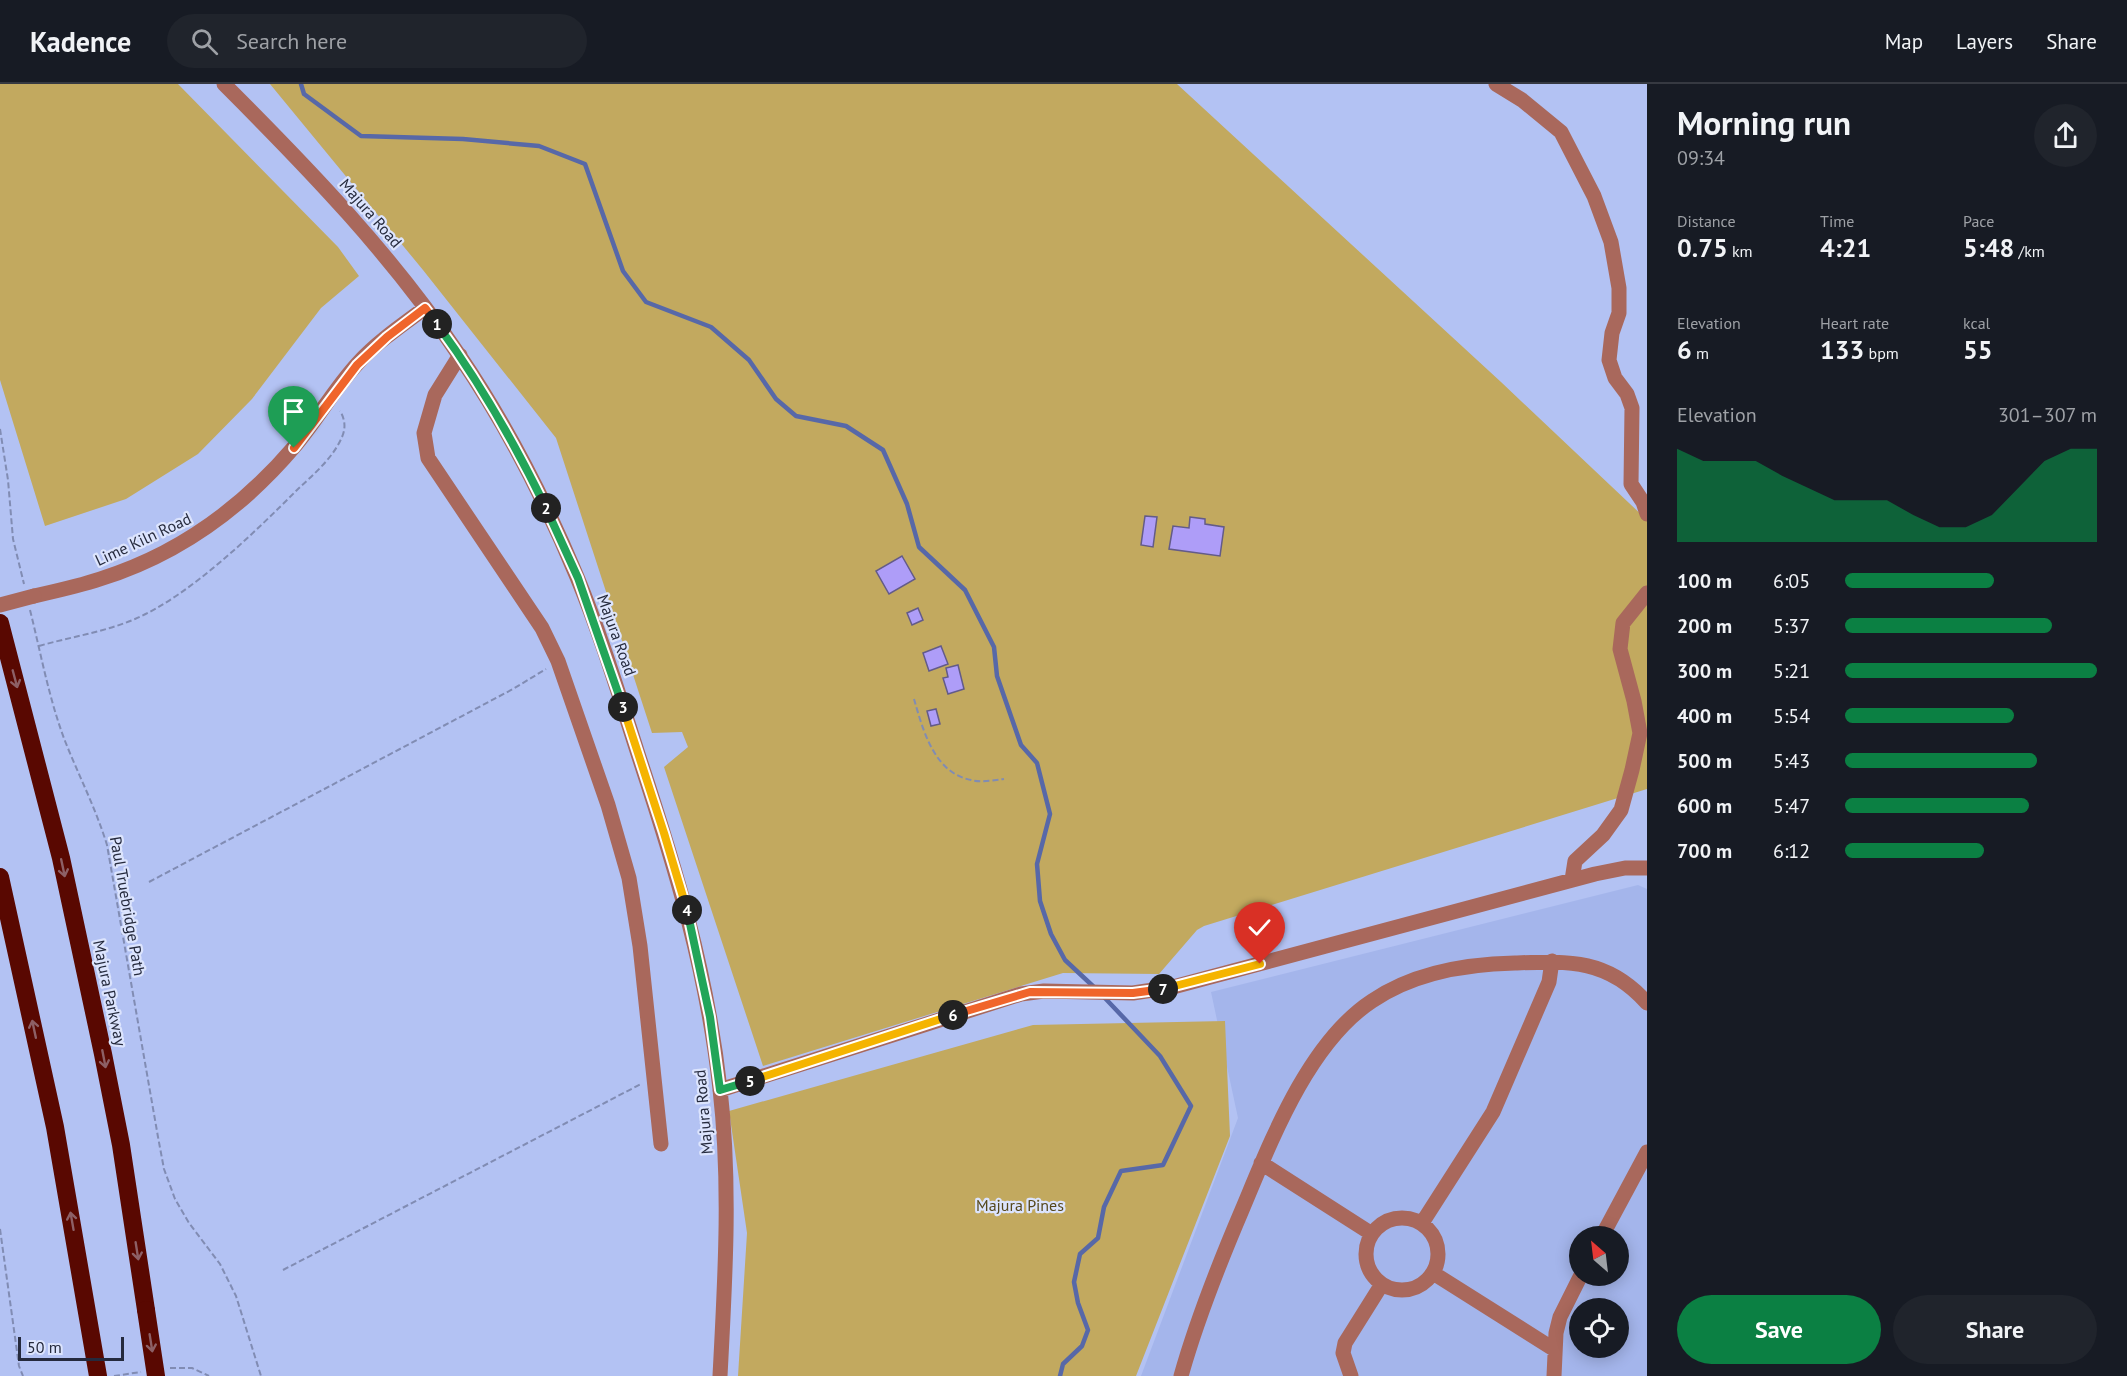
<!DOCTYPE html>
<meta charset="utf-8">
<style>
:root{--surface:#171b24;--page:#20242c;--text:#f1f3f6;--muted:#9ea1a6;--line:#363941;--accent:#0b8043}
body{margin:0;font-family:"PT Sans",sans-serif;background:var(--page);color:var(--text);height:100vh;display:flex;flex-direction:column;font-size:22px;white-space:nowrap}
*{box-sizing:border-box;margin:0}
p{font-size:20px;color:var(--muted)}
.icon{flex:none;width:33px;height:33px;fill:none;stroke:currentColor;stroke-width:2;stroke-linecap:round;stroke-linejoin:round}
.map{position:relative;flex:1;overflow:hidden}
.side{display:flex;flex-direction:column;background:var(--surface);width:480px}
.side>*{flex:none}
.needle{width:39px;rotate:332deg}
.buttons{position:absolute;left:1569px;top:1142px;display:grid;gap:12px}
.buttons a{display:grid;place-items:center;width:60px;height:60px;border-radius:50%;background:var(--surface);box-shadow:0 3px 15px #0003;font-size:30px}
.scale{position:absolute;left:18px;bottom:15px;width:106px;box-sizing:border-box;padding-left:6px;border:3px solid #252a3d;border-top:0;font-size:16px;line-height:21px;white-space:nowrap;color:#252a3d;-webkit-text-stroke:4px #dce4fd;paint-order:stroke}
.pin{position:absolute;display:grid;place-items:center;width:51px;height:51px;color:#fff;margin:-62px -26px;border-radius:50% 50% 50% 0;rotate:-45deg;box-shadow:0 0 6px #0007}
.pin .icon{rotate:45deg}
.km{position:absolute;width:30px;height:30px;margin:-15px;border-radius:50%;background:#222;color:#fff;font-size:16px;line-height:30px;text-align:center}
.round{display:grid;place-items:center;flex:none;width:63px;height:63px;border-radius:32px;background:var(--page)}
.summary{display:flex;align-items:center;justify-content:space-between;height:102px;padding:0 30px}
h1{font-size:33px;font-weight:800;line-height:45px}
.stats{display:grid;grid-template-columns:repeat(3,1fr);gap:9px;height:102px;padding:6px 30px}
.stats div{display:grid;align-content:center}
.stats b{font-size:26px;font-weight:800}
.stats small{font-size:16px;font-weight:400}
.stats p{font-size:16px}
.chart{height:168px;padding:12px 30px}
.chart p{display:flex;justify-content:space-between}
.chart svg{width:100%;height:108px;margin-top:6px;fill:var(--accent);opacity:.7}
.button{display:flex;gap:12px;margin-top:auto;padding:12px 30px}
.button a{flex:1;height:69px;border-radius:36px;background:var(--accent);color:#fff;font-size:24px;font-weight:800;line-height:69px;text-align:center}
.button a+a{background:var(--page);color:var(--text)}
ul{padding:0 30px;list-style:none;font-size:20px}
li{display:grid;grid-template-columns:96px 72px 1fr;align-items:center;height:45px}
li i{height:15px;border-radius:8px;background:var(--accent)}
header{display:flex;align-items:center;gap:36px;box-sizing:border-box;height:84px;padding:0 30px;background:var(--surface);border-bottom:2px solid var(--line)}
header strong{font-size:28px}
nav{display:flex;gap:33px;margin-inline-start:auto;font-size:21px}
.search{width:420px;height:54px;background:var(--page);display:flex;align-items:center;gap:15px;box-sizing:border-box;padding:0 21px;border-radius:33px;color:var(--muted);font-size:22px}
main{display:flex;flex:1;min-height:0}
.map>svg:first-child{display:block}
.built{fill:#a4b5eb;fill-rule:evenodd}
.green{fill:#c2a95f}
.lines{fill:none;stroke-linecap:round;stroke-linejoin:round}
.stream{stroke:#5768a8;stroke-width:4.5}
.building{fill:#ae9df8;stroke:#635b88;stroke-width:1.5}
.path{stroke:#818cb3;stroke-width:2;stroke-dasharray:6 3;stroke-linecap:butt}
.minor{stroke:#a9685c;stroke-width:15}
.highway{stroke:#590801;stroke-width:18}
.minor-bridge{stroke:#a9685c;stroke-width:15}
.highway-bridge{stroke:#590801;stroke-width:18}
.oneway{stroke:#8d6066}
.split-1-casing{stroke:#fff;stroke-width:12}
.split-2-casing{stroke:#fff;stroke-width:12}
.split-3-casing{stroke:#fff;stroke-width:12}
.split-4-casing{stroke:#fff;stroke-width:12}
.split-5-casing{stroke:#fff;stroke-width:12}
.split-6-casing{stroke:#fff;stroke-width:12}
.split-7-casing{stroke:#fff;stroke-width:12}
.split-8-casing{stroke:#fff;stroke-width:12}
.split-1{stroke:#f0652b;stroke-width:8}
.split-2{stroke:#22a559;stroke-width:8}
.split-3{stroke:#22a559;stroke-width:8}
.split-4{stroke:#f5b400;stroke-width:8}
.split-5{stroke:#22a559;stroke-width:8}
.split-6{stroke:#f5b400;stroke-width:8}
.split-7{stroke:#f0652b;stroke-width:8}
.split-8{stroke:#f5b400;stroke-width:8}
.labels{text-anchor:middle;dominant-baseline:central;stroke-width:4.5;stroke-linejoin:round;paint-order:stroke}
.street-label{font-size:16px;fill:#252a3d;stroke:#dce4fd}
.park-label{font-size:16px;fill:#55471b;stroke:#dce4fd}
</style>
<header>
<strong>Kadence</strong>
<div class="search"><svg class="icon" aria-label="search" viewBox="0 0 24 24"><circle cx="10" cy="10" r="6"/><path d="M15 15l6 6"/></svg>Search here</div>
<nav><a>Map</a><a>Layers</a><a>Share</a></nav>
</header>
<main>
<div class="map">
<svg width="1647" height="1292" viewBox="0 0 1647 1292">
<rect width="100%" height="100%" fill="#b3c2f3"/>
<path class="built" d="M1638 801 1647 805V1292H1141L1238 1034 1211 908ZM1580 1152H1618V1191H1580ZM1580 1224H1618V1263H1580Z"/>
<path class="green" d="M0 0H178L338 163 359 192 321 224 252 315 198 370 126 415 45 442 0 296Z
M270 0H1177L1501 298 1647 436V705L1204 842 1197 846 1159 890 1063 889 763 982 664 683 688 663 682 648 652 649 556 354 423 186Z
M1225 937 1230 1052 1136 1292H738L747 1149 729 1027 1033 941Z"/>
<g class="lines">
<path class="stream" d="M301 0 304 10 361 52 463 55 539 62 585 80 623 187 646 218 711 243 749 276 776 315 796 332 846 342 883 366 907 420 919 463 965 506 994 563 997 592 1021 661 1037 679 1050 730 1037 780 1040 817 1051 850 1065 876 1095 904
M1060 1292 1063 1280 1082 1262 1088 1246 1078 1219 1074 1198 1080 1170 1098 1154 1104 1123 1121 1087 1163 1081 1191 1022 1160 972 1103 912"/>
</g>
<path class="building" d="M1145 432 1157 433 1153 463 1141 461Z
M1190 433 1205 435V440L1224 443 1220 472 1169 465 1173 442 1189 444Z
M902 472 915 495 889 510 876 487Z
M918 524 923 536 912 541 907 529Z
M941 562 948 580 929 587 923 569Z
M958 581 964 605 948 610 943 594 948 593 946 584Z
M936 625 940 640 931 642 927 627Z"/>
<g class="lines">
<path class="path" d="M0 345 8 396 13 455 24 500
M30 526C41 570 49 615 65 657 79 692 96 725 107 761L158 1053 164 1085 175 1115 189 1139 220 1180 236 1212 261 1292
M39 562C70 553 105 548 135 535 191 511 255 448 298 405 314 390 333 374 342 353 346 344 345 335 340 327
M914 615C923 646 934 689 971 696 981 699 994 696 1004 695
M149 798 513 605 546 585
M0 1145 19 1282 23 1292
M283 1186 641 1000
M170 1284H192L209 1292
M114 1292 141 1288"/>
<path class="minor" d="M224 0C309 85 392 171 459 271 506 340 545 416 577 493 601 551 619 611 638 670 675 782 707 887 720 1005 731 1101 725 1196 720 1292
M1496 0 1522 16 1561 48 1594 112 1611 158 1619 204V229L1612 249 1609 276 1615 294 1627 310 1632 324 1631 400 1643 418 1647 430
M460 271 435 311 424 349 428 374 542 544 558 577 608 721 629 794 640 862 661 1060
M34 512C56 507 79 502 100 495 177 471 242 424 294 363 317 336 334 305 358 279 377 258 402 241 425 224
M1572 796 1575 777 1603 751 1621 726 1632 686 1640 649 1634 617 1620 565 1623 539 1647 509
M720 1006 1021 910 1044 907 1133 909 1173 903 1595 790 1625 784H1647
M1261 1079 1372 1150
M1366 1170a36 36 0 1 1 72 0a36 36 0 1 1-72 0Z
M1422 1139 1493 1028 1549 898 1552 877
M1602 1152 1647 1068
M1433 1189 1555 1266
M1181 1292C1197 1235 1219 1180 1242 1126 1271 1057 1308 959 1372 917 1413 889 1466 880 1515 879 1569 877 1608 875 1647 919
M1351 1292 1343 1269 1345 1259 1382 1200
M1554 1292 1556 1249 1560 1233 1581 1191"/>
<path class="highway" d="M0 539 61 774 103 970 121 1061 146 1226
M0 793 55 1043 98 1292"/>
<path class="minor-bridge" d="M0 521 34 512"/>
<path class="highway-bridge" d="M146 1226 156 1292"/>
</g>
<defs><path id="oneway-shaft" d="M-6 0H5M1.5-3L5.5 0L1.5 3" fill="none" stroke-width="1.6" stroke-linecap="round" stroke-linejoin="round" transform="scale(1.5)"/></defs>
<g class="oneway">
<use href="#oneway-shaft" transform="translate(15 595) rotate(75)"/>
<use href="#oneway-shaft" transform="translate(63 784) rotate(78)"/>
<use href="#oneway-shaft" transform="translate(34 945) rotate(-102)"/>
<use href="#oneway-shaft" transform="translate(104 975) rotate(79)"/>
<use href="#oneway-shaft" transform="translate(72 1137) rotate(-100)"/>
<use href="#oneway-shaft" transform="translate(137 1167) rotate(81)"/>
<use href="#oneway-shaft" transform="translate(151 1259) rotate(81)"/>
</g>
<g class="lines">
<g class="split-1-casing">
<path id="split-1" d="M294 364 357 281 387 253 425 224 437 240"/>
</g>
<g class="split-2-casing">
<path id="split-2" d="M437 240C479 297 515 360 546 424"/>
</g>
<g class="split-3-casing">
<path id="split-3" d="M546 424 578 494 623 623"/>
</g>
<g class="split-4-casing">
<path id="split-4" d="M623 623 664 749 687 826"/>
</g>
<g class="split-5-casing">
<path id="split-5" d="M687 826 710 933 720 1006 750 997"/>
</g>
<g class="split-6-casing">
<path id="split-6" d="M750 997 953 931"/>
</g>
<g class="split-7-casing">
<path id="split-7" d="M953 931 1030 908 1133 909 1163 905"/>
</g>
<g class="split-8-casing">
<path id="split-8" d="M1163 905 1260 880"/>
</g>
<use href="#split-1" class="split-1"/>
<use href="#split-2" class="split-2"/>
<use href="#split-3" class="split-3"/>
<use href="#split-4" class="split-4"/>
<use href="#split-5" class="split-5"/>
<use href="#split-6" class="split-6"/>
<use href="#split-7" class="split-7"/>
<use href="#split-8" class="split-8"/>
</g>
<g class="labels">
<g class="street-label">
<text transform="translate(371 129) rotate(49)">Majura Road</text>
<text transform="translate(143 455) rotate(-25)">Lime Kiln Road</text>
<text transform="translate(617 551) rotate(70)">Majura Road</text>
<text transform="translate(128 822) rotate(80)">Paul Truebridge Path</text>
<text transform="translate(110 909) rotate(78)">Majura Parkway</text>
<text transform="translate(703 1028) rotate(-95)">Majura Road</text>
</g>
<g class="park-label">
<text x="1020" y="1121">Majura Pines</text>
</g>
</g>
</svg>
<div class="buttons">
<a><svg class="needle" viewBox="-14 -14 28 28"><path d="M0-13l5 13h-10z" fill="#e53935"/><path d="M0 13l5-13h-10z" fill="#9ea1a6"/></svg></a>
<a><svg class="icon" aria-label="locate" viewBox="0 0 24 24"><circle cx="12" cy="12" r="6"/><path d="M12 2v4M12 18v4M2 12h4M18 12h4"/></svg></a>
</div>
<div class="scale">50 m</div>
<div class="pin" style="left:294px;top:364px;background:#1e9e55"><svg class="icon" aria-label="arrive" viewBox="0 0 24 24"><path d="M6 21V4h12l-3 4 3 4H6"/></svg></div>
<div class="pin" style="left:1260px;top:880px;background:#d93025"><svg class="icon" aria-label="check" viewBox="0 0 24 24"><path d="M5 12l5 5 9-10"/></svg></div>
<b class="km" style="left:437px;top:240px">1</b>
<b class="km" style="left:546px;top:424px">2</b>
<b class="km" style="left:623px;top:623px">3</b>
<b class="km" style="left:687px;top:826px">4</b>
<b class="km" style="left:750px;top:997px">5</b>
<b class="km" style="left:953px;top:931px">6</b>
<b class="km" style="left:1163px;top:905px">7</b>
</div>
<section class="side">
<div class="summary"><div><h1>Morning run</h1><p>09:34</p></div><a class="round"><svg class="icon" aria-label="share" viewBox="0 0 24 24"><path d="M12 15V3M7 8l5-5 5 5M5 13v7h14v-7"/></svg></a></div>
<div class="stats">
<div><p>Distance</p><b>0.75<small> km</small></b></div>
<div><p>Time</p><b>4:21</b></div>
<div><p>Pace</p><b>5:48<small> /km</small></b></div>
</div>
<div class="stats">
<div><p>Elevation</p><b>6<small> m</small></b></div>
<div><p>Heart rate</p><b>133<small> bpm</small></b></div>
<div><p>kcal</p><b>55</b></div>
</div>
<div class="chart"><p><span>Elevation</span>301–307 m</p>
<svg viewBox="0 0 160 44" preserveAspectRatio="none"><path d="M0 44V6L10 11L20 11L30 11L40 17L50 22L60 27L70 27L80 27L90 33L100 38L110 38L120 33L130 22L140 11L150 6L160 6V44z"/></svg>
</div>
<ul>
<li><b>100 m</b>6:05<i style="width:59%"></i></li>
<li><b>200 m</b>5:37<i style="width:82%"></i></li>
<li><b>300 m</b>5:21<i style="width:100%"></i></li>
<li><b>400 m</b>5:54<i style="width:67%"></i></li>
<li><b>500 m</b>5:43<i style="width:76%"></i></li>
<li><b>600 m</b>5:47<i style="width:73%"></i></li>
<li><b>700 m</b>6:12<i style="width:55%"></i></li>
</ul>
<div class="button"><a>Save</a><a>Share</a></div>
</section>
</main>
